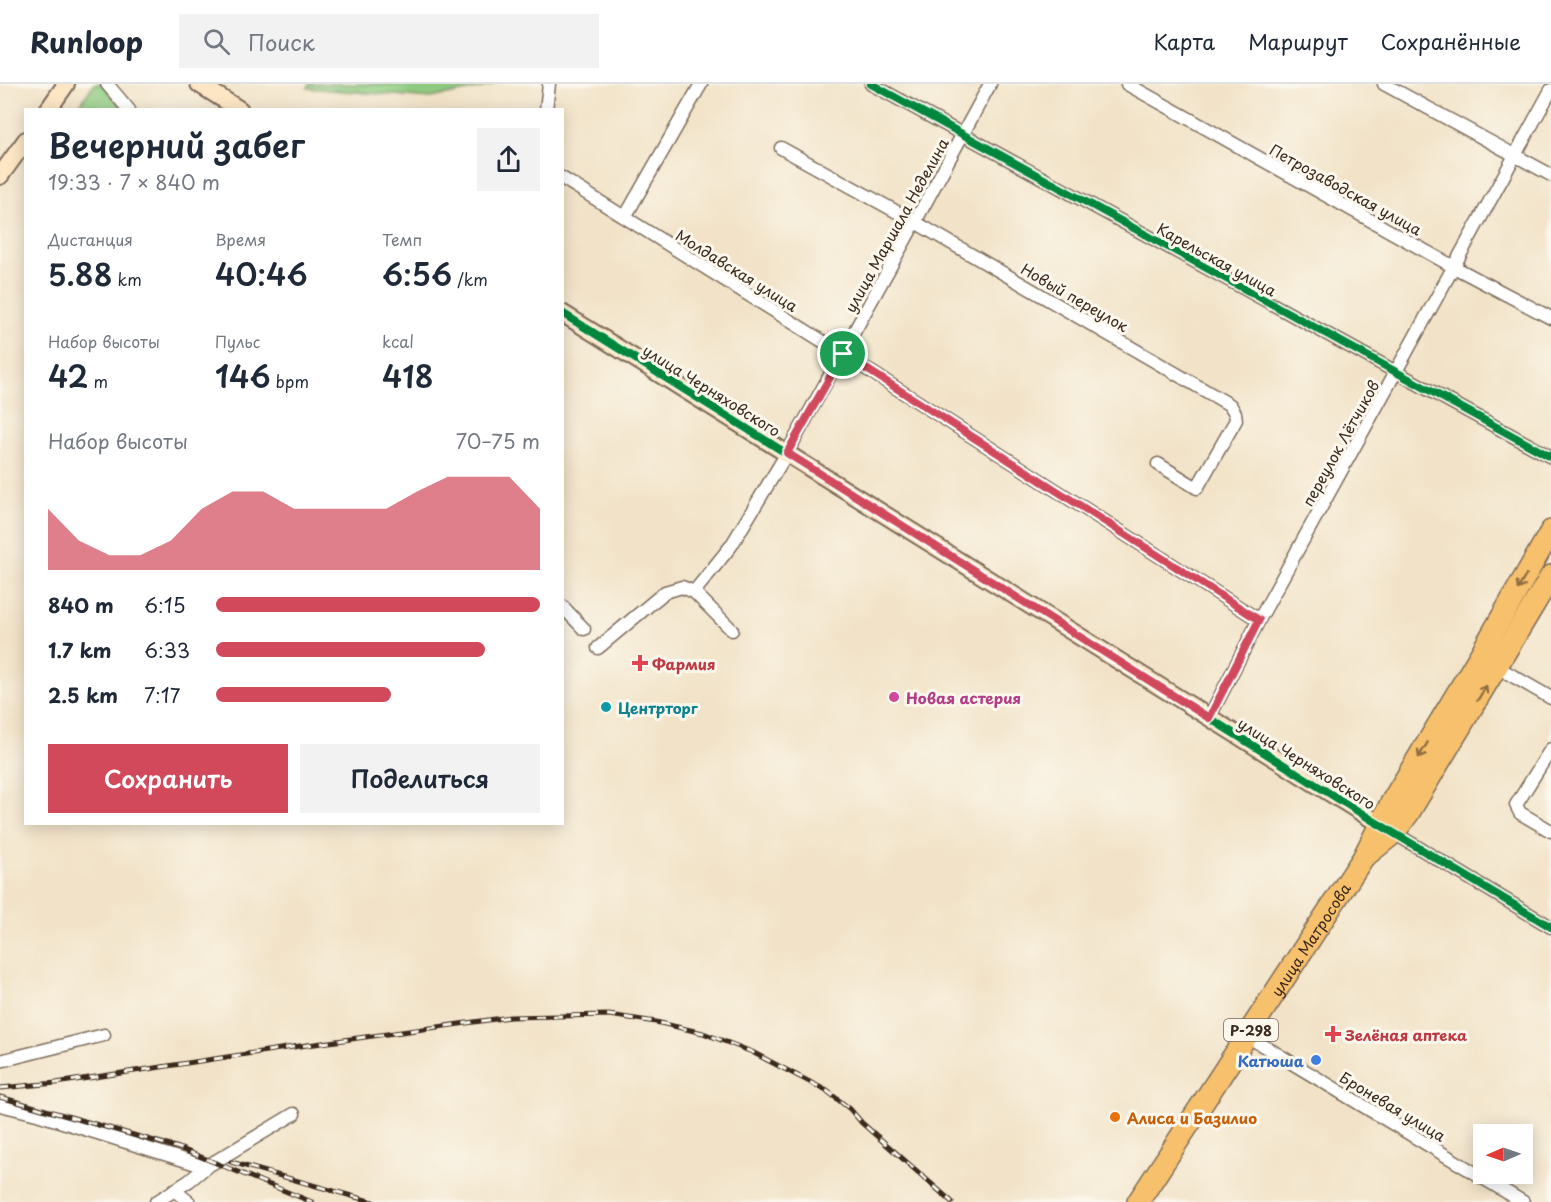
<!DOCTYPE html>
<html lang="ru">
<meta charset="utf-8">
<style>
:root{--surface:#fff;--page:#f2f2f3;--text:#1f2937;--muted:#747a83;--line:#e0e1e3;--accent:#d1495b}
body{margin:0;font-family:"Playpen Sans",sans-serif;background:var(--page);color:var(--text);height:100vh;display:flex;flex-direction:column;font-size:22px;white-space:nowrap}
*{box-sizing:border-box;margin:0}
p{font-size:20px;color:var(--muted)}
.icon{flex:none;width:33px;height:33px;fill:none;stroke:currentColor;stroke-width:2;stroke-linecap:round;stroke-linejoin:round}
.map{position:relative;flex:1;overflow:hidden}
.drawer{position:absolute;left:24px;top:24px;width:540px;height:717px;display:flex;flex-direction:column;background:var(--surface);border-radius:0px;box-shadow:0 3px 15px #0003}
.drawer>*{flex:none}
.needle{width:39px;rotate:268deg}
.fabs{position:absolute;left:1473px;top:1040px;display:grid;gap:12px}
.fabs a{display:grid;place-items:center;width:60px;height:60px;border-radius:0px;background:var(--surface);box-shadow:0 3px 15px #0003;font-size:30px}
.pin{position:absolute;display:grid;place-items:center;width:51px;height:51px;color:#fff;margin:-26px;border:3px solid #fff;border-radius:50%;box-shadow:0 2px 6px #0007}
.round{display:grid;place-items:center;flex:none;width:63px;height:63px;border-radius:0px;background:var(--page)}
.head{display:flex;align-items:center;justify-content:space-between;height:102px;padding:0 24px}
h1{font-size:33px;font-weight:600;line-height:45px}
.stats{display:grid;grid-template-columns:repeat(3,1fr);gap:9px;height:102px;padding:6px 24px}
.stats div{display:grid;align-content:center}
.stats b{font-size:30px;font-weight:600}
.stats small{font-size:16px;font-weight:400}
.stats p{font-size:16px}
.chart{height:168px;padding:12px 24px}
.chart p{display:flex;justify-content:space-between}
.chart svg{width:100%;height:108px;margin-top:6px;fill:var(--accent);opacity:.7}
.action{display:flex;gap:12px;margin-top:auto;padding:12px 24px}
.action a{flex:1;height:69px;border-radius:0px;background:var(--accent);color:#fff;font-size:24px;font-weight:600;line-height:69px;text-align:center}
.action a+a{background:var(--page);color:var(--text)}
ul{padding:0 24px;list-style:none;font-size:20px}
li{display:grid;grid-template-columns:96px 72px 1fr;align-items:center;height:45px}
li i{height:15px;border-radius:8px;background:var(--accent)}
header{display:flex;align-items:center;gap:36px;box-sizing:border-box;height:84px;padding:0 30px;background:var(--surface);border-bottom:2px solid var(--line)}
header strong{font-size:28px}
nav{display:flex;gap:33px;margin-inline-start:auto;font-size:21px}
.search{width:420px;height:54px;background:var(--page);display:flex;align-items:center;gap:15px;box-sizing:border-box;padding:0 21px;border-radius:0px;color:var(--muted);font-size:22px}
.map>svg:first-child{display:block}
.green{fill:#8ecb81;stroke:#647a50;stroke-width:1.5}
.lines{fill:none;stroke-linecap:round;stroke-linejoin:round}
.street-casing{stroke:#7b6b5a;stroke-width:15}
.secondary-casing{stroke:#7b6b5a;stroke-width:20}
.highway-casing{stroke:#7b6b5a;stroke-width:24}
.street{stroke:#fff;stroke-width:12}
.secondary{stroke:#fce6c4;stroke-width:16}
.highway{stroke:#f7c06c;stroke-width:21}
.rail-casing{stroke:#3b2a1e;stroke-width:5}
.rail{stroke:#fbf7ec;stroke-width:3;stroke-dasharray:9;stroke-linecap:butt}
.cycleway-casing{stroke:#fbf7ec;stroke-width:11}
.cycleway{stroke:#00873e;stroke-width:8}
.oneway{stroke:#906e41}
.route-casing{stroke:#fff;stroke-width:12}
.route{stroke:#d1495b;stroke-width:8}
.health-dot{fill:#e0444e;stroke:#fbf7ec;stroke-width:2}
.hotel-dot{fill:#d1479c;stroke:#fbf7ec;stroke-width:2}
.culture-dot{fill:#0f9aa8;stroke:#fbf7ec;stroke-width:2}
.shop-dot{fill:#3f7fe0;stroke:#fbf7ec;stroke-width:2}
.food-dot{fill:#e8710a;stroke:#fbf7ec;stroke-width:2}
.labels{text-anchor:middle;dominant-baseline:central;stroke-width:6;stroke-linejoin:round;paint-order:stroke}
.shield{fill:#fbf7ec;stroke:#75685c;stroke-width:1.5}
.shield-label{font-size:14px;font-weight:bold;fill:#3b2a1e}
.street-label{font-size:15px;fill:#3b2a1e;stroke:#fbf7ec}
.health-label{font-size:15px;font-weight:bold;fill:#be3a42;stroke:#fbf7ec;text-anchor:start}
.hotel-label{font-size:15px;font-weight:bold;fill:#b23c85;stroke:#fbf7ec;text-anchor:start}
.culture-label{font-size:15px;font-weight:bold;fill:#0d838f;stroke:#fbf7ec;text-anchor:start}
.shop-label{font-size:15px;font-weight:bold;fill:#366cbe;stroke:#fbf7ec;text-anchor:end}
.food-label{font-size:15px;font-weight:bold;fill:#c56008;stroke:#fbf7ec;text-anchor:start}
</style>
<header>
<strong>Runloop</strong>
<div class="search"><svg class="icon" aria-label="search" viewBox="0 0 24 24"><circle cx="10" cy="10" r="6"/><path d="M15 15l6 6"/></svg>Поиск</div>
<nav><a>Карта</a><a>Маршрут</a><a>Сохранённые</a></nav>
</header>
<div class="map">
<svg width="1551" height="1118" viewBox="0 0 1551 1118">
<rect width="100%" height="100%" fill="#fbf7ec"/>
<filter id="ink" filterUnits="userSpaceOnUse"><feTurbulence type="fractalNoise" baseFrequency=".0167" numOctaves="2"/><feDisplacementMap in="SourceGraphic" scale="12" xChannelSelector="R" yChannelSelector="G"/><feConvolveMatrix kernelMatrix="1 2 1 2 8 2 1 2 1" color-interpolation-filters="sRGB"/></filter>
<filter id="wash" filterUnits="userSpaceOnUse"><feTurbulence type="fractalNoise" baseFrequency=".008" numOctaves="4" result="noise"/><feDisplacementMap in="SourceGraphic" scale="24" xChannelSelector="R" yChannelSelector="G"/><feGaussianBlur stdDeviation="1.35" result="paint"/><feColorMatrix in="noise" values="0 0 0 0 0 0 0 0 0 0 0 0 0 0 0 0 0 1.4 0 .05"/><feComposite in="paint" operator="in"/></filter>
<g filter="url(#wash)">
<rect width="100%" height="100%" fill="#f2e3c8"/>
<path class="green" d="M94 0H102L125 26H76Z
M309 0H494L477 5 431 14 308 4Z"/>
</g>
<g filter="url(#ink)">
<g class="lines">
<g class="street-casing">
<path id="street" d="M107 0 129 26
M871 0 1551 373
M1127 0 1454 183 1551 234
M1384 0 1551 91
M546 26 549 0
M781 64 915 138 1230 321 1235 329 1236 336 1197 404 1158 380
M562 94 843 270 1259 536
M625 133 701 0
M694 508 731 462 787 369 915 138 990 0
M562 522 584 545
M598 564 665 508 682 503 694 508 732 546
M1492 580 1551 614
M1209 634 1259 536 1551 6
M1551 665 1516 721 1520 729 1551 747
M1394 749 1551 843
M1247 952 1523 1118
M0 977 104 951
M0 1021 37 1030 206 1083 294 1030
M174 1106 189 1118
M156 1118 189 1097 206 1083"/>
</g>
<g class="secondary-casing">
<path id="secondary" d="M199 0 240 26
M48 26 66 0
M0 92 26 56
M562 229 1391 747"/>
</g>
<g class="highway-casing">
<g id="highway">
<path d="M1368 770 1394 749 1408 730 1551 492"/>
<path id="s1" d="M1138 1118 1363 774 1391 719 1479 573 1551 447"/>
</g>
</g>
<use href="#street" class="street"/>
<use href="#secondary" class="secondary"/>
<use href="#highway" class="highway"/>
<g class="rail-casing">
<path id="rail" d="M0 1004 56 999 293 963 510 933 609 931 656 938 703 949 752 968 827 1007 850 1025 862 1039 952 1118
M0 1013 179 1064 312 1118
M231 1078 373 1118"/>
</g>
<use href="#rail" class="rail"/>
<g class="cycleway-casing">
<path id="cycleway" d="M871 0 1551 373
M562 229 1372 736 1551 843"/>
</g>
<use href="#cycleway" class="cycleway"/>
</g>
<defs><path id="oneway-shaft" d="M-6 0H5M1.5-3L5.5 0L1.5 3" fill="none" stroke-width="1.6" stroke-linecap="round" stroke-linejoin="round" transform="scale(1.5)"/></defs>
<g class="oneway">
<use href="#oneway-shaft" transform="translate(1522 498) rotate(120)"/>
<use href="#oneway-shaft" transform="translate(1482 609) rotate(-59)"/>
<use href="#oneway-shaft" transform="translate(1423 666) rotate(121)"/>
</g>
</g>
<g class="lines" filter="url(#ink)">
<g class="route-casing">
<path id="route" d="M843 270 1259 536 1209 634 787 369Z"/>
</g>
<use href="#route" class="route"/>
</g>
<g class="health-dot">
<path d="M637 570h6v6h6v6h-6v6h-6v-6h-6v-6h6z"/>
<path d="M1330 941h6v6h6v6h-6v6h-6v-6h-6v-6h6z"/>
</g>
<circle class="hotel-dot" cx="894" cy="613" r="6"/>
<circle class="culture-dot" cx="606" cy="623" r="6"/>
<circle class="shop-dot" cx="1316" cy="976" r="6"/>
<circle class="food-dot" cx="1115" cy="1033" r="6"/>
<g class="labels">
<rect class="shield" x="1224" y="935" width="54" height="22" rx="4.5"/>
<g class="shield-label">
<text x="1251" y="946">Р-298</text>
</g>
<g class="street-label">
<text transform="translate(1346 105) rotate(29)">Петрозаводская улица</text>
<text transform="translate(896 141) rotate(-61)">улица Маршала Неделина</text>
<text transform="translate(1217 175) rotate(29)">Карельская улица</text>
<text transform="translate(737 186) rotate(32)">Молдавская улица</text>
<text transform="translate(1075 213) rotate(30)">Новый переулок</text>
<text transform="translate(712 306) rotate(32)">улица Черняховского</text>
<text transform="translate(1340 359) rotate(-61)">переулок Лётчиков</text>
<text transform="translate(1307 679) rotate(32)">улица Черняховского</text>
<text stroke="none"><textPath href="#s1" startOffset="314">улица Матросова</textPath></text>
<text transform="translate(1393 1022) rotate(31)">Броневая улица</text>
</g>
<g class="health-label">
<text x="652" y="579">Фармия</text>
<text x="1345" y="950">Зелёная аптека</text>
</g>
<g class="hotel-label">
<text x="906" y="613">Новая астерия</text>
</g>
<g class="culture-label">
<text x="618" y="623">Центрторг</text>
</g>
<g class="shop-label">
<text x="1304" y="976">Катюша</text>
</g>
<g class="food-label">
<text x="1127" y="1033">Алиса и Базилио</text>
</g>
</g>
</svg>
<div class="fabs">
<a><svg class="needle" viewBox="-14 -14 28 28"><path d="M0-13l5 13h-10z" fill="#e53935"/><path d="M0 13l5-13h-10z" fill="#747a83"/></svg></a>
</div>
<div class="pin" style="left:843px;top:270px;background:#1e9e55"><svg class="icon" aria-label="arrive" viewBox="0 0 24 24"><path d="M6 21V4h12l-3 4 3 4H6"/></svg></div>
<section class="drawer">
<div class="head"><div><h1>Вечерний забег</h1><p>19:33 · 7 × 840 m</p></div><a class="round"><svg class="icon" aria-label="share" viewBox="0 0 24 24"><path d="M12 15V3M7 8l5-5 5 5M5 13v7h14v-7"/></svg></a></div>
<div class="stats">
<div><p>Дистанция</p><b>5.88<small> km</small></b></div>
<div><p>Время</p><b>40:46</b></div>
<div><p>Темп</p><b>6:56<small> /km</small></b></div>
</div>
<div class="stats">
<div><p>Набор высоты</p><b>42<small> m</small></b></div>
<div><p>Пульс</p><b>146<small> bpm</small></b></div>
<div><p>kcal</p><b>418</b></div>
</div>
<div class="chart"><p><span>Набор высоты</span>70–75 m</p>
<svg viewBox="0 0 160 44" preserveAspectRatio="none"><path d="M0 44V19L10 32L20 38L30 38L40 32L50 19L60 12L70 12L80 19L90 19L100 19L110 19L120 12L130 6L140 6L150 6L160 19V44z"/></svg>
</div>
<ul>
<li><b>840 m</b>6:15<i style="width:100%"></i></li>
<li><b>1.7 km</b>6:33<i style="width:83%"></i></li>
<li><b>2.5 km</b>7:17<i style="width:54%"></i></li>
</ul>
<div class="action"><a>Сохранить</a><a>Поделиться</a></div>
</section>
</div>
